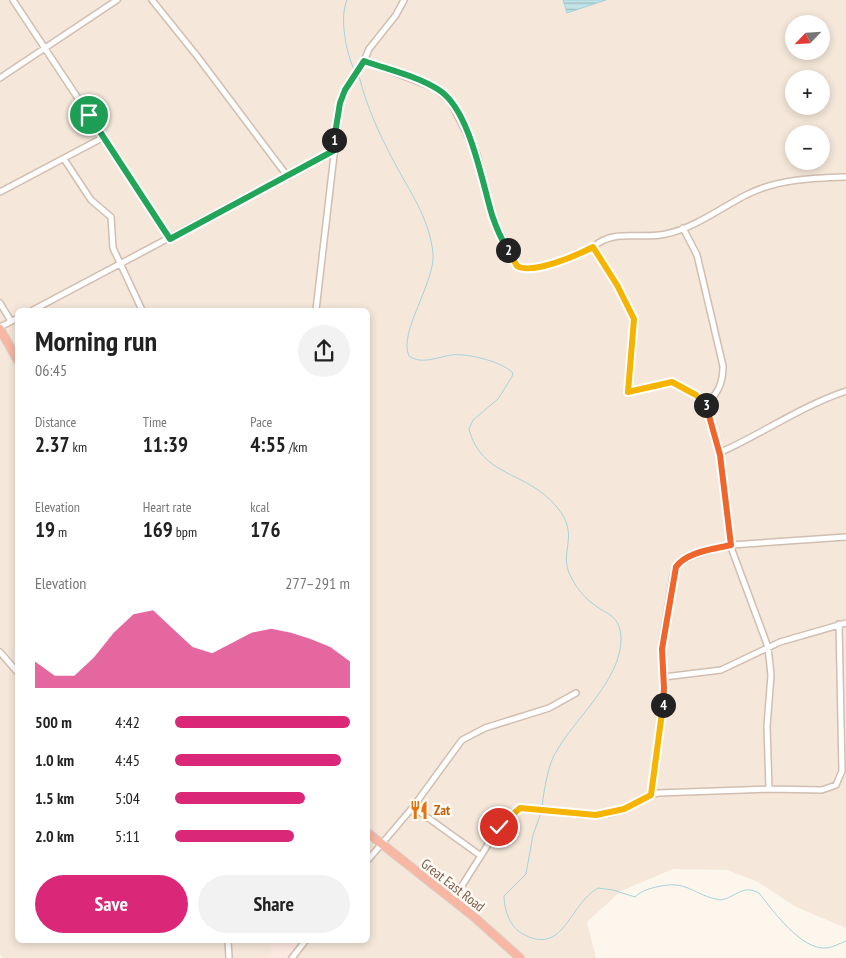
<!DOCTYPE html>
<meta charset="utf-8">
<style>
:root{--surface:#fff;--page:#f2f2f2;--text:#222;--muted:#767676;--accent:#db2777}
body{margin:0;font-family:"PT Sans Narrow",sans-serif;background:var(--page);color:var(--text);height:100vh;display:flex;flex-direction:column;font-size:19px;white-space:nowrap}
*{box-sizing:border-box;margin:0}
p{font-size:16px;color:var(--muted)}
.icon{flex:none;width:28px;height:28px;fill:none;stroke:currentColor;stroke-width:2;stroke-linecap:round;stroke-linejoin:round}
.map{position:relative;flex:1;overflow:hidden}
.panel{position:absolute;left:15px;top:308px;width:355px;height:635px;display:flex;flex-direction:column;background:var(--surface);border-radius:8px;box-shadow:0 2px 8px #0003}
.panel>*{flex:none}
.needle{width:32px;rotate:245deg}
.controls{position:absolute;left:785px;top:15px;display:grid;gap:10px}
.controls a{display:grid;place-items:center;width:45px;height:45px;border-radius:50%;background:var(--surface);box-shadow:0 2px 8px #0003;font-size:25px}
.pin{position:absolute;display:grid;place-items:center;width:42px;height:42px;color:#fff;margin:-21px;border:2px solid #fff;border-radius:50%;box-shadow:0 1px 5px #0007}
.km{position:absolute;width:25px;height:25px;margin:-12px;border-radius:50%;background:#222;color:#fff;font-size:14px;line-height:25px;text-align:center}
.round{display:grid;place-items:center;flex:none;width:52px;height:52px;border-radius:26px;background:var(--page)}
.summary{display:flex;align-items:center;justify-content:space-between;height:85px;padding:0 20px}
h1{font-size:28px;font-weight:700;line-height:38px}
.figures{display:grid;grid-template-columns:repeat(3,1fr);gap:8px;height:85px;padding:5px 20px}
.figures div{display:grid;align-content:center}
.figures b{font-size:21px;font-weight:700}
.figures small{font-size:14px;font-weight:400}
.figures p{font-size:14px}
.chart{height:140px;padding:10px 20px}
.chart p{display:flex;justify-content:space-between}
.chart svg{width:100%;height:90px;margin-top:5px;fill:var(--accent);opacity:.7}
.button{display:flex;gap:10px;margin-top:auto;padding:10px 20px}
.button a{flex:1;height:58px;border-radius:30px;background:var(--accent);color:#fff;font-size:20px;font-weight:700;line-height:58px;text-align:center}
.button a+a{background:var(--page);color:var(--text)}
ul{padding:0 20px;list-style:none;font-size:16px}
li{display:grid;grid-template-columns:80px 60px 1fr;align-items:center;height:38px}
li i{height:12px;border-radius:6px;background:var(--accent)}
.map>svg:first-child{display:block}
.residential{fill:#f5e8da;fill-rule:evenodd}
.commercial{fill:#fde8e0}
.water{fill:url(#water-rules);stroke:#a5d3da}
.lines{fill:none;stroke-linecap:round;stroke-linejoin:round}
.stream{stroke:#a5d3da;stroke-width:1}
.minor-casing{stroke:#d1beb0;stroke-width:8}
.highway-casing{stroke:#dad1cd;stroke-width:10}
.minor{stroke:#fff;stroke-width:5}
.highway{stroke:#f7b7a3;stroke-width:8}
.split-1-casing{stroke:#fff;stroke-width:10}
.split-2-casing{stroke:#fff;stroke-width:10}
.split-3-casing{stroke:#fff;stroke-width:10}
.split-4-casing{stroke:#fff;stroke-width:10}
.split-5-casing{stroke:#fff;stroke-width:10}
.split-1{stroke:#22a559;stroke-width:6}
.split-2{stroke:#22a559;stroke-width:6}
.split-3{stroke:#f5b400;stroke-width:6}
.split-4{stroke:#f0652b;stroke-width:6}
.split-5{stroke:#f5b400;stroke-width:6}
.labels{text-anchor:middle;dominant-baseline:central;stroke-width:5;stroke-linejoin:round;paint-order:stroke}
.food-label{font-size:14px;font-weight:bold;fill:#c56008;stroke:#fffaf3;text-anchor:start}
.street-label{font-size:14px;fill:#7a5c4d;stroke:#fffaf3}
</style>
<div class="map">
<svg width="846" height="958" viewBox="0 0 846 958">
<defs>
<pattern id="water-rules" width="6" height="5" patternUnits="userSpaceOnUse" patternTransform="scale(1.25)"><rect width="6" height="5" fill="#bfe3e8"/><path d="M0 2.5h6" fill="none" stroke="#a0bbbe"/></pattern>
</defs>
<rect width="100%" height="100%" fill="#fdf6ec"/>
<path class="residential" d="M0 0H846V928L796 907 758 882 727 870 673 869 621 891 587 922 596 958H3L0 955ZM794 24H821V51H794ZM794 79H821V106H794ZM794 134H821V161H794ZM18 310H368V940H18Z"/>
<path class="commercial" d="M269 940H301L287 958H265L271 954Z"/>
<path class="water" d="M563 0H606L567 13Z"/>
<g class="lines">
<path class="stream" d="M347 0C339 16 346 55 355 71
M359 76C367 109 383 142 399 171 414 198 430 222 433 254 435 283 398 333 409 356 421 365 438 357 451 355 467 353 500 361 512 372L513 375 498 399 473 420 469 429C481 477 527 471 556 506 582 536 557 551 571 577 575 586 584 597 592 603 606 615 620 614 621 638 622 679 575 718 556 752 548 764 544 791 542 806
M541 813 533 835 526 874 504 896C504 910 510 926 521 933 564 958 568 905 598 888L613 890 635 897C641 891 648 889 656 887 689 879 693 896 721 900 736 897 743 884 759 893 773 911 802 951 827 948 834 947 840 943 846 941"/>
<g class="minor-casing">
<path id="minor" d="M13 0 171 239
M152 0 197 56 288 177
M364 61 435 88 450 101 477 154 492 217 517 266C532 275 578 255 593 247L617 285 634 319 628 392 672 382 696 395 706 406 709 414 720 455 732 550 768 647 771 675 767 726 769 789
M0 78 117 0
M64 159 91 200 111 217 113 248 142 310
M0 192 104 137
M683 228 697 255 723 366C723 384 718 392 706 406
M593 247C615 228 640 240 666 234 695 228 722 207 748 194 779 179 813 178 846 177
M0 303 11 321
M33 310 333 151
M316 310 340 103 345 90 364 61 369 49 396 15 404 0
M0 327 18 318
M719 453C764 433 799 407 846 391
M0 652 18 673
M664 677 721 670 780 642 846 623
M651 795 664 695 662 643 673 576 678 564 692 556 731 545 846 537
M413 807 462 740 485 728 549 708 576 693
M368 860 413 807 481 856
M453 900 499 827 520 808C550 809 583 819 612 813 629 809 641 797 658 793L769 789 822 790 836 785 842 771 839 624
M228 940 229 958
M292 958 306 940"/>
</g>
<g class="highway-casing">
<path id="highway" d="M0 329 18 361
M368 833 473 916 520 958"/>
</g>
<use href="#minor" class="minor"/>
<use href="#highway" class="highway"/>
</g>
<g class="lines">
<g class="split-1-casing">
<path id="split-1" d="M89 115 170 239 333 151 334 140"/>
</g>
<g class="split-2-casing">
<path id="split-2" d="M334 140 340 103 345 90 364 61C389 70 417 76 439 90 470 110 482 182 492 215 496 227 501 239 508 250"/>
</g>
<g class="split-3-casing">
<path id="split-3" d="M508 250 517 266C532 275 578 255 593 247L617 285 634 319 628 392 672 382 696 395 706 405"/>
</g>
<g class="split-4-casing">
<path id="split-4" d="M663 705 664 688 662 649 676 567C686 552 714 549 731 545L720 455 706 405"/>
</g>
<g class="split-5-casing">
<path id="split-5" d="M499 827 520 808 596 815 624 809 651 795 663 705"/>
</g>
<use href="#split-1" class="split-1"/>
<use href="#split-2" class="split-2"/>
<use href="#split-3" class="split-3"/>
<use href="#split-4" class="split-4"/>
<use href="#split-5" class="split-5"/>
</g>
<defs>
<g id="restaurant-bare" transform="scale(1.5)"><path d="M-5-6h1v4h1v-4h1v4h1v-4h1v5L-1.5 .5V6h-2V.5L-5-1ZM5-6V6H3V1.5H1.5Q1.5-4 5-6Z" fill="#e8710a" stroke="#fffaf3" stroke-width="2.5" paint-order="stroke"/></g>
</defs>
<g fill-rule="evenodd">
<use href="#restaurant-bare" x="419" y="810"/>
</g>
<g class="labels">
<g class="food-label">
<text x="434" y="810">Zat</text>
</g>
<g class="street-label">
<text transform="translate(453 885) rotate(38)">Great East Road</text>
</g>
</g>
</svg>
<div class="controls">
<a><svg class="needle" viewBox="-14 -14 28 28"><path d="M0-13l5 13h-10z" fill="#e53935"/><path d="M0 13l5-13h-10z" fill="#767676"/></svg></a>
<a>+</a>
<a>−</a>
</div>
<div class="pin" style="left:89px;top:115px;background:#1e9e55"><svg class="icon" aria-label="arrive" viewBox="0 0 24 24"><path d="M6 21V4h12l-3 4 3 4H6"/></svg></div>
<div class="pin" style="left:499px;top:827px;background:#d93025"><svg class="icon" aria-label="check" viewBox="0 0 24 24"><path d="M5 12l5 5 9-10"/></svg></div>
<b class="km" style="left:334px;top:140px">1</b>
<b class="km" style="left:508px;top:250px">2</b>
<b class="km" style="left:706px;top:405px">3</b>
<b class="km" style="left:663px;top:705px">4</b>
<section class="panel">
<div class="summary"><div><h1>Morning run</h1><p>06:45</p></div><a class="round"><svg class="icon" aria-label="share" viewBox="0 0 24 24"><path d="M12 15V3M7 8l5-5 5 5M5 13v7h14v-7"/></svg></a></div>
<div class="figures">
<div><p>Distance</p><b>2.37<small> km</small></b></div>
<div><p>Time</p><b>11:39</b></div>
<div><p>Pace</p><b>4:55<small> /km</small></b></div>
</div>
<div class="figures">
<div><p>Elevation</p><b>19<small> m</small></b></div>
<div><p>Heart rate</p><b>169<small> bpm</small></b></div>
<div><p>kcal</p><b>176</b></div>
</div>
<div class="chart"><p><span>Elevation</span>277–291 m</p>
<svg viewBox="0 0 160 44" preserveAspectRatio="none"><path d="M0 44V31L10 38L20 38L30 29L40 17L50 8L60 6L70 15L80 24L90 27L100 22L110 17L120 15L130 17L140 20L150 24L160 31V44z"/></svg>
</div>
<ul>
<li><b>500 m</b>4:42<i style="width:100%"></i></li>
<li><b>1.0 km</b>4:45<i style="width:95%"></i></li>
<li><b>1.5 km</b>5:04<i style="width:74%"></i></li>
<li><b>2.0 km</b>5:11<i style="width:68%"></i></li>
</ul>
<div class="button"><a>Save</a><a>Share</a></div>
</section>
</div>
